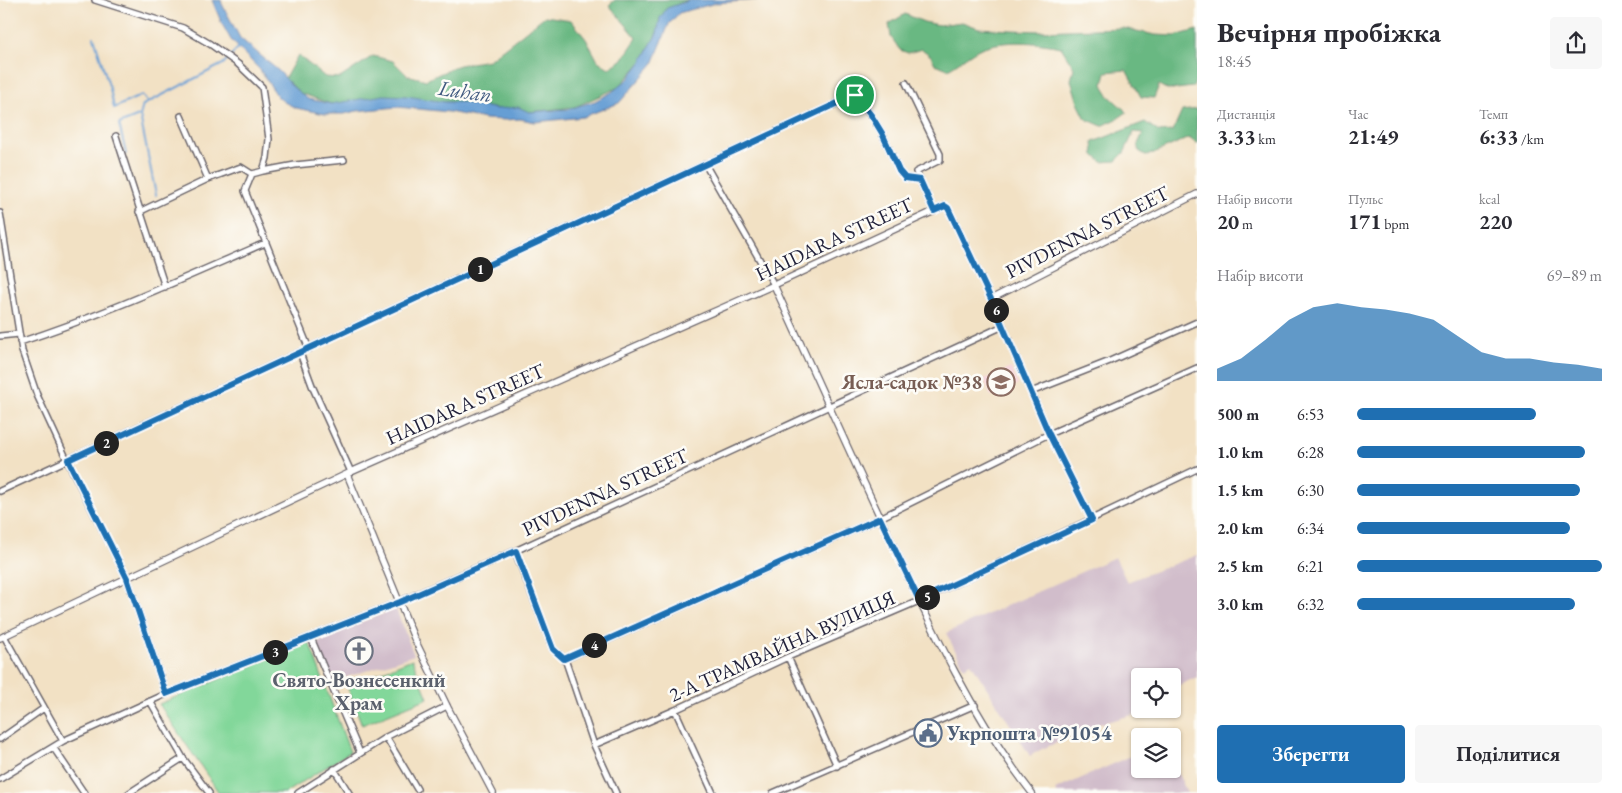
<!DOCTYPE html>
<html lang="uk">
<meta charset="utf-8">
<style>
:root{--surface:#fff;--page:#f7f7f7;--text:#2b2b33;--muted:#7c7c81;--accent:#1f6fb2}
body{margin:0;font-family:"EB Garamond",serif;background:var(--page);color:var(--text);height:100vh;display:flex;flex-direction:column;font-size:19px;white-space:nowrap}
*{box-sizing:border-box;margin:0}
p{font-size:16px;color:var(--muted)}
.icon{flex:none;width:28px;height:28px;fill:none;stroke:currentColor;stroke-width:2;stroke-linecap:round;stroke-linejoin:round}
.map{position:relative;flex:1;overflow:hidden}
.sheet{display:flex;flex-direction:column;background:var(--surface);width:425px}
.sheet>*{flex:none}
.controls{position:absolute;left:1131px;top:668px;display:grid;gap:10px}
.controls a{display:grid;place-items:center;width:50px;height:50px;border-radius:5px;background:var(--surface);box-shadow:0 1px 4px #0004;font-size:25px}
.pin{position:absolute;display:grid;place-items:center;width:42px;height:42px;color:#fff;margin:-21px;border:2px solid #fff;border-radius:50%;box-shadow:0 1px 5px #0007}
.km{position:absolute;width:25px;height:25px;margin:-12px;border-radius:50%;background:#222;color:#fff;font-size:14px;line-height:25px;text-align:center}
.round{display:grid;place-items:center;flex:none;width:52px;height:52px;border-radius:5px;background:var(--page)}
.head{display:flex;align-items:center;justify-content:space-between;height:85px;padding:0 20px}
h1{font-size:28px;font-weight:700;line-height:38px}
.figures{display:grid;grid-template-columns:repeat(3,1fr);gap:8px;height:85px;padding:5px 20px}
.figures div{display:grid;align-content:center}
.figures b{font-size:21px;font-weight:700}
.figures small{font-size:14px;font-weight:400}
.figures p{font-size:14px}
.chart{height:140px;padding:10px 20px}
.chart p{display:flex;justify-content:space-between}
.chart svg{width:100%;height:90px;margin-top:5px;fill:var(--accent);opacity:.7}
.primary-button{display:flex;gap:10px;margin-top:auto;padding:10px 20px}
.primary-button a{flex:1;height:58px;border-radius:5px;background:var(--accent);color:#fff;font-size:20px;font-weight:700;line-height:58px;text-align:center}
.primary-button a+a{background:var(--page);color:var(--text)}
ul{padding:0 20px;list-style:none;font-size:16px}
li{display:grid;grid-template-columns:80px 60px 1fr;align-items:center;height:38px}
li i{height:12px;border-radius:6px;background:var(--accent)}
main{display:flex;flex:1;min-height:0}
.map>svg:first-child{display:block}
.built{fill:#f5cfd9}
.industrial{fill:#d1bdcb}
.green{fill:#82d79a;stroke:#527c6a}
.forest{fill:#69b882;stroke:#466d5e}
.water{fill:#669ed4;stroke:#446088}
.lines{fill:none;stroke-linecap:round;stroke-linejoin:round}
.stream{stroke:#669ed4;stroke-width:2}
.minor-casing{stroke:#6b656b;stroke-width:8}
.tertiary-casing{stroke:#6b656b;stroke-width:8}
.minor{stroke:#fff;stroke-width:5}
.tertiary{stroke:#fff;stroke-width:5.5}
.route-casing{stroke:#fff;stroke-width:10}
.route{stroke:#1f6fb2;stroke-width:6}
.labels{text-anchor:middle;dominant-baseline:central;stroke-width:5;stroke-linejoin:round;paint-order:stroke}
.street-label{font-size:20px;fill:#22223b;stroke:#fdfcf7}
.education-label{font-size:20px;font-weight:bold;fill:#785e54;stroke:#fdfcf7;text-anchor:end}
.worship-label{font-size:20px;font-weight:bold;fill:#5b616d;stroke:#fdfcf7}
.service-label{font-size:20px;font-weight:bold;fill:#4e5e75;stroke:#fdfcf7;text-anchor:start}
.water-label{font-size:21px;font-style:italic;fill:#415a80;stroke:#fdfcf7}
</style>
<main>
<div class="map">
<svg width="1197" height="793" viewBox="0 0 1197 793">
<rect width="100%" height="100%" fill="#fdfcf7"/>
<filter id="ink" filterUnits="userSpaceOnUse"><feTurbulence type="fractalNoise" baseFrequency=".02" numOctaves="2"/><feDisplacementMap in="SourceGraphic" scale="10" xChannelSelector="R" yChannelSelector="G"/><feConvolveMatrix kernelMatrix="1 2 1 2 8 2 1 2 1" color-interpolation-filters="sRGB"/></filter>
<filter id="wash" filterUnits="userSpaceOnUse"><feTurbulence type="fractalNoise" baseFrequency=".0096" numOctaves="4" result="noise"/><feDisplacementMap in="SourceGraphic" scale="20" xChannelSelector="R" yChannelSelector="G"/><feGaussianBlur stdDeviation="1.12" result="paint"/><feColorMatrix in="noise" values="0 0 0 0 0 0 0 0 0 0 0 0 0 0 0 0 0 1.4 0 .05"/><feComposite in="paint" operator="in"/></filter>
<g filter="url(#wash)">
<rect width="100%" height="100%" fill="#f2e1c4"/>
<path class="built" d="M1011 368 1018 385 991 396 984 379Z"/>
<path class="industrial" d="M1197 555V677L1173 688 1172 676H1140V709H1154L1099 724 1040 750 1030 756 971 663 964 667 946 633 1115 557 1127 582Z
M396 609 414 655 332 682 317 643 341 632V629Z
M1140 752V769H1172L1173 761 1187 793H1057L1055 790Z"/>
<path class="green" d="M309 642 350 752 285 793H219L159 704Z
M412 659 428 698 362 725 347 686Z"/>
<path class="forest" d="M615 0H689L679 3 660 18 657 33 642 61 619 87 575 107 529 112 497 109 462 102 355 101 331 104 300 93 285 78 298 55 325 77 340 78 373 56 393 61 407 75 426 80 459 65 489 60 545 16 571 20 586 39 598 61 609 68 622 60 637 38 609 5Z
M905 14 924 22 939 25 962 22 979 28 1011 30 1041 31 1123 28 1155 35 1175 36 1197 30V78L1193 87 1168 90 1159 85 1154 98 1141 97 1126 70 1106 72 1103 84 1108 95 1127 112 1117 119 1102 126 1086 119 1078 103 1071 80 1074 68 1061 47C1035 42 1006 39 981 48 970 53 959 63 948 69L935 64 931 56 922 49 908 53 900 50 891 37 889 24Z
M1197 109V144L1189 138 1147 156 1139 151 1138 144 1143 133 1134 132 1124 153 1116 161 1102 162 1094 155 1093 142 1145 122 1159 132 1173 131 1182 111Z"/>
<path class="water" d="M212 0H221L222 4 240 38 280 72 293 87 308 99 331 104 384 95 406 96 445 102H462L497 109 518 107 529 112 569 109 595 101 612 92 628 79 642 61 657 33 660 18 667 8 691 0H760L716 3 679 13 669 24 653 64 619 103 583 117 535 122 520 119 505 120 485 119 449 112 397 107 357 111 344 114H325L296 108 284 102 278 97 260 70 231 40 222 24Z"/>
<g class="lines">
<path class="stream" d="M94 37 110 89 114 108 142 95 147 102
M126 154 119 124 139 116
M156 195 140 116 143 105 223 64 239 47"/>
</g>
</g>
<g filter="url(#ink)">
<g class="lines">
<g class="minor-casing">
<path id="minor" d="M95 0 183 28 210 44 238 64 262 87 269 139 267 158 263 171 252 174 245 191 309 349
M906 83 940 154V160L916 172 934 211
M181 116 208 179
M116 136 165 287
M705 164 774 285
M263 171 295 165 344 160
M139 212 208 179 241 167 252 174
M0 213 22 351 37 395 67 460 127 578 166 694
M991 299 1049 434 1092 520
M0 336 19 334
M20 342C104 315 184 278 265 243
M300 353 313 388 351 472
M1031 392 1110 361 1197 322
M0 491 855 95 871 115 882 133 899 171 905 178 920 180
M515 551 553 649 565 659 594 745 616 793
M4 636 63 741
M311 638 360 753
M788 657 837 766
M565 659 880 518 1049 434 1197 368
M150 701 183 758 209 793
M675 710 713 793
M386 737 417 789
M0 739 44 708
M594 745 675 710 788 657 919 601 1197 469
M53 747 84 793
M334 769 349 793
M0 779 63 741 166 694 399 602 515 551 1003 326
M129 793 183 758
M298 793 386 737 447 706
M773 793 975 705"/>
</g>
<g class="tertiary-casing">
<path id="tertiary" d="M774 285C814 373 853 460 894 547 933 631 974 719 1032 793
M347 474 414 638 447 706 493 793
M0 638 351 472 774 285 945 206 948 208 991 299 1197 194"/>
</g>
<use href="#minor" class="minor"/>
<use href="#tertiary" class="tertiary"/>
</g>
</g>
<g class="lines" filter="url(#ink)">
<g class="route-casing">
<path id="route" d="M855 95 871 115 882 133 899 171 905 178 920 180 934 211 945 206 948 208 991 299 1049 434 1092 520 919 600 880 518 564 659 553 649 516 551 400 602 166 694 127 578 68 460Z"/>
</g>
<use href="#route" class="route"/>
</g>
<defs>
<g id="school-ring" transform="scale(1.4375)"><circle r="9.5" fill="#fdfcf7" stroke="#8d6e63" stroke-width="1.5"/><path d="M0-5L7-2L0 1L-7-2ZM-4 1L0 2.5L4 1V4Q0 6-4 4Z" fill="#8d6e63"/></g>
<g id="church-ring" transform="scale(1.4375)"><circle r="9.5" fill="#fdfcf7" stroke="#6b7280" stroke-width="1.5"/><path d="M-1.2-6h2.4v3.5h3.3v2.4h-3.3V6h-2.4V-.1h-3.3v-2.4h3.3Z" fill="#6b7280"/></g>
<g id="civic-ring" transform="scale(1.4375)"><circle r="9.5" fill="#fdfcf7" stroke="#5c6f8a" stroke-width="1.5"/><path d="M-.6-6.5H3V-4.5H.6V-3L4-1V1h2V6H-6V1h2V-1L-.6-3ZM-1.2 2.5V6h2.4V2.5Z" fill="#5c6f8a"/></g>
</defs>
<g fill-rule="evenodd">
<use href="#school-ring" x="1001" y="382"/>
<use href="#church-ring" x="359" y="651"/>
<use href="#civic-ring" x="928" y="733"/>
</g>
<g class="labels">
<g class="street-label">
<text transform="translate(1087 232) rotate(-27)">PIVDENNA STREET</text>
<text transform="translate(834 239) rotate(-25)">HAIDARA STREET</text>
<text transform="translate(465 404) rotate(-24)">HAIDARA STREET</text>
<text transform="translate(605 492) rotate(-25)">PIVDENNA STREET</text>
<text transform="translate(782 646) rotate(-24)">2-А ТРАМВАЙНА ВУЛИЦЯ</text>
</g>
<g class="education-label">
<text x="982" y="382">Ясла-садок №38</text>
</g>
<g class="worship-label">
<text x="359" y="680">Свято-Вознесенкий<tspan x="359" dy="23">Храм</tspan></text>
</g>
<g class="service-label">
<text x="947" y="733">Укрпошта №91054</text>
</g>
<g class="water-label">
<text transform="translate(465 91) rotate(8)">Luhan</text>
</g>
</g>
</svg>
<div class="controls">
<a><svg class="icon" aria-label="locate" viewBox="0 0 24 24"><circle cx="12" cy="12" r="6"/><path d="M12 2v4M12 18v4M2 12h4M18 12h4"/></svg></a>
<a><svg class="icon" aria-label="layers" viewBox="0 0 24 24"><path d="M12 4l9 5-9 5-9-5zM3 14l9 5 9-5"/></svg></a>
</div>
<div class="pin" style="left:855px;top:95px;background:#1e9e55"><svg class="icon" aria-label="arrive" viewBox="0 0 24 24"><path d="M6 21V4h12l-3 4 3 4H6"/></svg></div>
<b class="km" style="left:480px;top:269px">1</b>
<b class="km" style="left:106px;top:443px">2</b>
<b class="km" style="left:275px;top:652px">3</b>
<b class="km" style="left:594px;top:645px">4</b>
<b class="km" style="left:927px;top:597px">5</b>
<b class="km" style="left:996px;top:310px">6</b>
</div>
<section class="sheet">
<div class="head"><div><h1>Вечірня пробіжка</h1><p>18:45</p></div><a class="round"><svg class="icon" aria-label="share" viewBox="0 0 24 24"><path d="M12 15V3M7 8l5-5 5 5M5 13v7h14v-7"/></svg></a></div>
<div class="figures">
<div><p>Дистанція</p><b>3.33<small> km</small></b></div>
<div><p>Час</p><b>21:49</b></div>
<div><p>Темп</p><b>6:33<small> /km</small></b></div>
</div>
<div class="figures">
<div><p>Набір висоти</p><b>20<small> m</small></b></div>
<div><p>Пульс</p><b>171<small> bpm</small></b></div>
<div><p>kcal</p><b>220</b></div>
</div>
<div class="chart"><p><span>Набір висоти</span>69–89 m</p>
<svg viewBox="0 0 160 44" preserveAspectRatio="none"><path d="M0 44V38L10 33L20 24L30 14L40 8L50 6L60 8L70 9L80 11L90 14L100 22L110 30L120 33L130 33L140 35L150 36L160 38V44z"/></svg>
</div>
<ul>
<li><b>500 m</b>6:53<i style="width:73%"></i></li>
<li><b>1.0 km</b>6:28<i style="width:93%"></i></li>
<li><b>1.5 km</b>6:30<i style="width:91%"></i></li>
<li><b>2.0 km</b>6:34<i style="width:87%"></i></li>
<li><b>2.5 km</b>6:21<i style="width:100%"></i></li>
<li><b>3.0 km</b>6:32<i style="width:89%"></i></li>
</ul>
<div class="primary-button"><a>Зберегти</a><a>Поділитися</a></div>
</section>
</main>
